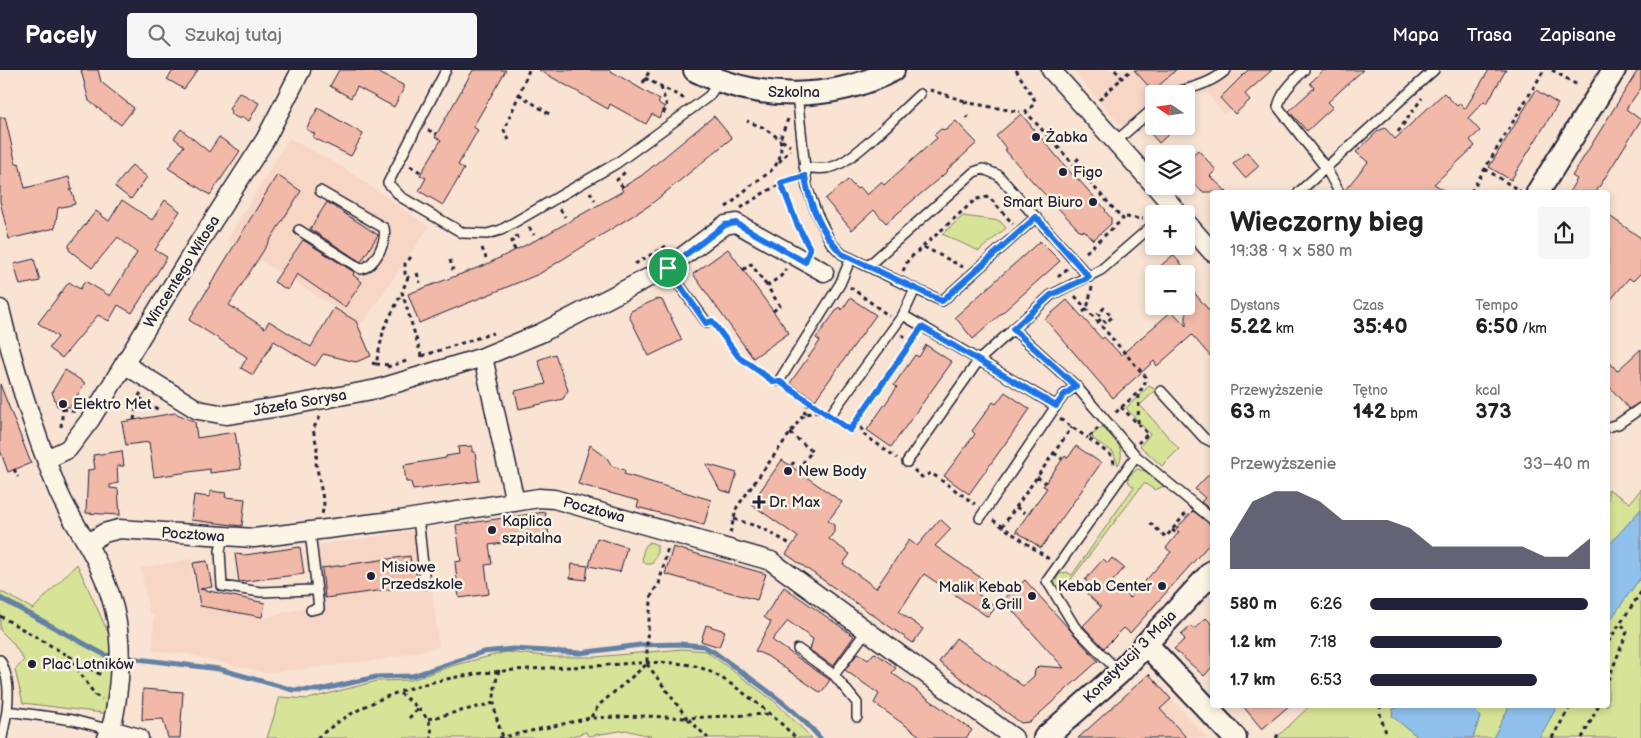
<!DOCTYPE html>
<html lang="pl">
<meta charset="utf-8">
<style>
:root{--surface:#fff;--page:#f6f6f6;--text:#222;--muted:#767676;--accent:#22223b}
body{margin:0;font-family:"Balsamiq Sans",sans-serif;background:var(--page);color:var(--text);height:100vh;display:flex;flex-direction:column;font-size:19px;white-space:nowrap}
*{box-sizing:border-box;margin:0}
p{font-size:16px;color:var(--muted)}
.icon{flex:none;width:28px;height:28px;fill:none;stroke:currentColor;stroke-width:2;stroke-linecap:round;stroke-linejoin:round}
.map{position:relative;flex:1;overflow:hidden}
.drawer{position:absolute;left:1210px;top:120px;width:400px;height:518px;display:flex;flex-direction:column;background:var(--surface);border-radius:5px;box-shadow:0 2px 8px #0003}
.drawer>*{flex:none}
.needle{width:32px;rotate:283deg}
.fabs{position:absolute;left:1145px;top:15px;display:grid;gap:10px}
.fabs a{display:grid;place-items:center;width:50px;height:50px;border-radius:5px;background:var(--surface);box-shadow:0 2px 8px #0003;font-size:25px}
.pin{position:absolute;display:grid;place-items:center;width:42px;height:42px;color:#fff;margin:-21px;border:2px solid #fff;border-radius:50%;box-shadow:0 1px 5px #0007}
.round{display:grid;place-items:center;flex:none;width:52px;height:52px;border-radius:5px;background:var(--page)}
.headline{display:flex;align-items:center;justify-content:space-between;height:85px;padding:0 20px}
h1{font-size:28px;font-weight:800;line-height:38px}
.figures{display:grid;grid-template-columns:repeat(3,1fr);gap:8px;height:85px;padding:5px 20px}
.figures div{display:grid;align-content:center}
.figures b{font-size:21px;font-weight:800}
.figures small{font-size:14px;font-weight:400}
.figures p{font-size:14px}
.chart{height:140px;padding:10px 20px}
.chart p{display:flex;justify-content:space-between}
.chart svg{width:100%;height:90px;margin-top:5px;fill:var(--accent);opacity:.7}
ul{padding:0 20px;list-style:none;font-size:16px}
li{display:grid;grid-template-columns:80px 60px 1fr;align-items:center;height:38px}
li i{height:12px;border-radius:6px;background:var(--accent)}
header{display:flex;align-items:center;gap:30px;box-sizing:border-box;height:70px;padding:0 25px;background:var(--accent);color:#fff}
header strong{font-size:24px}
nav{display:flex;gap:28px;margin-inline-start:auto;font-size:18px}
.search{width:350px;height:45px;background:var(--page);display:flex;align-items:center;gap:12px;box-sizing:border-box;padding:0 18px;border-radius:5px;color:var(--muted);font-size:19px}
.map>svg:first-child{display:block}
.built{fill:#f7d6c6}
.green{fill:#d7e396;stroke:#7c8268}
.water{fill:#8fc1ec;stroke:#6381a5}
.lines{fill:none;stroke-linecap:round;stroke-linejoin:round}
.stream{stroke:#6381a5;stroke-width:5}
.building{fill:#f2b9a9;stroke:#22223b}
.service-casing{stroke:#22223b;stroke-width:12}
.minor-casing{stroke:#22223b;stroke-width:21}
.tertiary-casing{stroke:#22223b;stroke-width:26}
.path{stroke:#22223b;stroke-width:3;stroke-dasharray:4 4;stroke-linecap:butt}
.service{stroke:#fcf5e5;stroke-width:9}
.minor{stroke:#fcf5e5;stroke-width:18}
.tertiary{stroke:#fcf5e5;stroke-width:22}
.route-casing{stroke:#fff;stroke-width:10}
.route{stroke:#1a73e8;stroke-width:6}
.poi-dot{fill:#22223b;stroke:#fcf5e5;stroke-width:2}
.labels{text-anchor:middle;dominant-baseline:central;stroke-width:5;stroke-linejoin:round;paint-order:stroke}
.street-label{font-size:15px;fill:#22223b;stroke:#fcf5e5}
.poi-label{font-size:15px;fill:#22223b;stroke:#fcf5e5;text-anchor:start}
</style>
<header>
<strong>Pacely</strong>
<div class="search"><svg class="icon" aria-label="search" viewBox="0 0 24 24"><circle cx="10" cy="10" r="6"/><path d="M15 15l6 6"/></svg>Szukaj tutaj</div>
<nav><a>Mapa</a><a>Trasa</a><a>Zapisane</a></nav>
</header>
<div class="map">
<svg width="1641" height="668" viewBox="0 0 1641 668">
<rect width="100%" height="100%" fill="#f9e3d3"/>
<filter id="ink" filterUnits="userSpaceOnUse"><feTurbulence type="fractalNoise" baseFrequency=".02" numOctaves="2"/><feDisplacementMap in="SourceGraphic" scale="10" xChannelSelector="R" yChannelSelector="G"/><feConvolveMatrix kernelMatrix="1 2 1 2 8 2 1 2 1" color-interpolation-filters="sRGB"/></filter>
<g filter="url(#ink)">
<path class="built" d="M1073 0H1272L1224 45 1207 23 1186 26V24H1154V46L1130 66Z
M289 68 347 100 429 157 362 254 227 170Z
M424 459 439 577 380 590 266 603 186 584 153 581 154 544H149L141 498 190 489 198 537 264 548 315 535 307 477Z
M1150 606 1207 668H1078L1100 649Z"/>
<path class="green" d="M963 146 1000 151 1006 158 979 181 942 164Z
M1149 316 1156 320 1140 335 1179 379 1162 396 1140 376 1150 364 1126 338Z
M1102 357C1113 368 1128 379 1118 395L1113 382 1093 369 1092 365Z
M1137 399 1145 401 1164 416 1155 420 1144 413 1063 520H1058L1054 514 1059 504 1067 502 1072 505 1134 417 1129 413 1128 407Z
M1608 419 1630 433 1641 419V668H1276L1311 635H1608Z
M650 472 657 475V484L652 494H646L643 492C641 485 644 475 650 472Z
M77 494 112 571 110 644 23 633 15 600 24 590 12 572 0 560V521L33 539Z
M682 579 706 581 774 631 812 668H657L626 660 588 666 586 662 566 668H267L280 627 308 629 377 611 411 610 455 595 506 582 555 587H595Z"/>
<path class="water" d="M1641 439V507L1608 553V476Z
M1404 635H1471L1480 647 1473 668H1419L1392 646 1393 639Z
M1510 635H1558L1539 668H1493Z"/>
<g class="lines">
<path class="stream" d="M0 528 105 585 219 599 293 620H320L376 607 412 606 483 582 513 579 580 583 640 575 680 574 703 576 714 582C750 609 791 634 820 668"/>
</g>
<path class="building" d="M81 0H98L101 12 134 38 121 55 89 31Z
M174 0H198L184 19 167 9Z
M339 0H373L403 15V20L394 37 357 17 351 28 330 16Z
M473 0H506L473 57 478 60 458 95 464 99 443 135 419 121 426 108 420 105 441 70 435 67Z
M539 0H609L660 30 658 33 665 37 659 48 652 44 646 54 610 34 608 39Z
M1134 0H1176L1153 21Z
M1248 0H1272L1245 24 1250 30 1235 44 1220 28Z
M1324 0H1363L1328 32 1333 37 1307 61 1289 41 1314 18 1310 13Z
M1489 0H1506L1487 33 1484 31 1468 48 1480 61 1470 70 1475 76 1434 114 1447 122H1345V120L1368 92 1356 82 1378 61 1385 58 1395 69 1444 23 1457 36 1460 33 1465 39Z
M1638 0H1641V18L1626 39 1641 50 1596 122H1569L1577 109 1572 106Z
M1536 20 1558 34 1511 110 1489 97Z
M239 22 259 33 249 51 242 47 240 49 230 44 231 41 229 39Z
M318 38 363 64 351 86 312 67 315 64 306 59Z
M1021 44 1076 109 1077 108 1106 140 1105 141 1111 148V154L1093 170 1084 160 1081 162 1033 112 1005 80 1007 79 996 66Z
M714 46 732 68 650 135 539 204 419 253 408 224 485 195 540 168 623 121 621 118 641 106Z
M5 47 16 94 19 93 25 118 69 107 72 120H69L73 124 75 134 58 138 55 158 9 169 0 131V48Z
M956 51 977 73 947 100 948 101 886 153 874 140 852 160 825 129 848 110 857 119 860 117 867 125 881 112 884 115 937 68 934 65 941 59 946 60Z
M1144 56H1178L1159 73Z
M181 59 209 82 219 67 240 81 210 125 168 98 184 76 174 68Z
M1198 80 1216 100 1210 106 1227 122H1202L1186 105V91Z
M1247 82 1259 96 1245 108 1233 94Z
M132 95 147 107 131 129 115 117Z
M277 105 301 121 229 235 265 258 269 251 311 277 334 238 356 251 371 286 356 292 323 284 315 296 274 271 253 305 241 298 247 287 189 250Z
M122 130 152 150 165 130 180 141 155 180 167 187 132 243 118 235 109 251 98 245 62 288 49 278 58 267 38 253 69 212 80 219 85 211 110 226 137 183 118 167 92 198 69 180V175L96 141 109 151Z
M327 132 378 165 361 192 310 159Z
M1608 145 1641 168V203L1633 211 1629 208 1608 233Z
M303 170 354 202 353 205 362 212 345 237 297 204 288 220 274 212Z
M1040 171 1060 191 973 269 955 247Z
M728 179 789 263 753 288 693 204Z
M1173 185 1190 204H1152L1165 192Z
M34 189 40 211 20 215 14 194Z
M1186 213 1212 244V288L1192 265 1157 296 1154 291 1113 328 1045 249 1067 230 1102 269 1104 267 1121 285 1172 241 1186 256Z
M850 228 876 245 815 330 790 313 820 271 816 268 839 237 842 240Z
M657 229 662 230 682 270 649 286 629 246 631 241Z
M926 275 952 292 891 377 867 360 897 317 894 315 915 285 919 287Z
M1641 279V332L1629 339 1608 315V290L1617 301Z
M555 284 568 320 563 329 519 339 515 321 546 314 538 290Z
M65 300 85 313 70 337 57 336 52 322Z
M0 314 31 393 8 402 0 380Z
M1005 322 1030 339 969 424 944 406 975 364 972 361 993 332 996 334Z
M175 343 195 352 197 368 235 362 241 399 210 403V399L154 407 149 372 126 375 122 352Z
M590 375 607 388 612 396 625 400 624 404 711 430 704 455 637 437 639 431 578 414Z
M472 376V382H475L479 411 413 420 411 412H406L404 395 446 388V386L459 384 458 377Z
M1076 376 1101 393 1041 478 1016 461 1047 418 1043 416 1065 386 1068 388Z
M122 381 124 396H117L118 413 110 415V418L118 419 120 445 86 443 88 400 95 399 93 385Z
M782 390 842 432 828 451 834 455V462L829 469 850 484 843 494 876 518 909 470 917 476 940 449 951 459 935 476 984 510 975 522 996 537 988 547 924 504 899 542 923 559 913 573 786 484 798 467 751 434Z
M706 394 737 403 731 423 720 420Z
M1212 401V441L1201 432 1205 428 1195 419Z
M210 421 226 423 225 427 245 429 242 456 191 450 194 425 210 427Z
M1193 441 1212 455V471L1130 563 1124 558 1104 578 1083 556 1101 537 1087 524 1093 517 1085 510 1103 489 1108 493 1112 488 1124 498 1112 512 1130 528 1171 482 1166 478 1179 462 1176 459Z
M545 442 550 471 536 473V471L523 470 489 475 492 494 485 495 489 524 459 528 455 492 461 491 456 455Z
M597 468 627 477 620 502 589 496Z
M300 477 304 504 239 512 235 484 245 485Z
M673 477 766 504 757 530 665 504Z
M410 486 411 494 415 493 418 514 414 516 325 528 322 498Z
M207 491 212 517 200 519 265 533 262 547 200 536 193 493Z
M572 494 588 496 586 510 570 508Z
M1025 510 1098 591 1030 652 1021 653 939 592 956 568 1023 616 1034 606 1035 600 1039 596 1064 598 1003 530Z
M784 517 854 566 833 596 810 580 813 569 788 551 772 570 830 610 821 623 767 586 755 581 771 552 764 547Z
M1206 548 1212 554V597L1204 606 1174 579 1185 569 1181 565 1191 556 1194 559Z
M706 555 725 561 719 577 701 571Z
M858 583 868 590 874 583 877 584 896 598 892 603 972 660 966 668H923L874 633 879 624 845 600Z
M1149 604 1171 629 1160 639 1187 668H1078Z
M143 619 183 622 180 668H168L163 649 142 650Z
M1242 635H1290L1262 659Z"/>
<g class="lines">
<g class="service-casing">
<path id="service" d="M446 0 388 113 401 127 463 163 487 164 501 160 617 93 709 26 719 11
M1304 0C1294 11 1281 22 1278 37L1326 98 1339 122
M797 24 807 117 816 142 831 173 842 184 915 219 903 245 1056 336 1064 325 1076 316
M1171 24C1192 17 1209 15 1226 0
M1115 72 1154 38
M804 97C814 98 825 100 835 96 858 87 900 42 920 24
M1299 122 1434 0
M299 160 361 199C375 196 387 172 384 158L320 121
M868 196 974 102 983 99 998 105 1089 207
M667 198 707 253
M915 219 942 231 1036 147
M1013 259 1076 316 1136 386 1212 449
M779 311 840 214 851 188
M1161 321 1204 368 1212 372
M831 344 903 245
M1608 357 1618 354 1641 338
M907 392 979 290 1051 225 1101 200 1154 154
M418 447 425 514
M980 448 1056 336
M310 462 319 538 311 540
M223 467 220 481 222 516 261 522 312 520
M798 579 834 605 867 560
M0 590C9 607 9 623 7 641
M1119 602 1075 557 1047 511 1136 386
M834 605 857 633V647
M2 668 7 641 73 650 111 660"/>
</g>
<g class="minor-casing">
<path id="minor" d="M1051 0 1154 115
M1155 116 1179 144
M1186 152 1212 182
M0 239C14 299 33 358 56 416 64 437 77 456 88 475 113 520 123 558 119 609 117 628 115 651 107 668
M483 287 515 432
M124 294 198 340 226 345 292 335 377 319 483 287 541 263 667 198 725 155 736 153 824 202
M47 389 68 379 90 350 196 177 265 70 301 0
M87 474 104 463 119 459 254 468 400 450 539 428 554 429 771 491 1014 668
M111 660 139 668"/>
</g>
<g class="tertiary-casing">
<path id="tertiary" d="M695 0C757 31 831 32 893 0
M1538 122 1614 0
M1146 574 1235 668
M1045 668 1119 603 1212 502"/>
</g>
<path class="path" d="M1016 0 1036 32
M1115 0 1122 8 1130 1
M1552 0 1579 16
M645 8 685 29
M643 13 650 0
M661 17 667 37 663 44
M930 20 965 31
M519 24 549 44
M1099 30 1122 8
M964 32 1020 42
M1033 35 1026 42 1123 149 1084 184
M967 46 968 48
M788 49 780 69 790 76
M428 60 437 64
M1398 62 1422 28
M509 70 504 61 529 0
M1076 91 1079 88
M779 92 790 80
M410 96 422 103
M1485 99 1520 121
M781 113 806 172
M623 117 617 110 625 102
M590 122 595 130
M1471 122 1544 0
M726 137C737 130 746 118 757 111 774 100 784 91 780 69L762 57 747 51
M741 138 765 122 794 108
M560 139 565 147
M1126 147 1143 149
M529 157 534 165
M924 177 963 197
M482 178 486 188
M515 180 511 172 517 168 516 165
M411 187 405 194V206L408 207 402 222 422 288
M450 190 453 200
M635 194 666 176
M743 200 751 194 767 216
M903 201 908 190 976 129 989 127 1013 154
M417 203 420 213
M1058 207 1068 198
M850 217 889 246
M1075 226 1146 307 1144 317 1114 344
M773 241 780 236 767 216 781 206 786 199
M1083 242 1087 239 1092 217
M1098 252 1102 248 1106 253 1112 247 1104 238 1098 244 1102 248
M717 258 738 286 767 307
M902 265 912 271
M422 286 493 263
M372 293 376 294 384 258 402 223
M376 294 390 295
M387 297 407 291
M789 318 820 340
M141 323 138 327 159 340
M1121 337 1148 364 1138 373
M63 339 77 342
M804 344 809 331
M320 347 313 359 317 377 316 393 324 434 322 445
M1060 349 1088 368
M134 350 138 327
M839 352 850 360 916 265
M855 352 861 356 863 364 897 388
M1138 353 1139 322
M61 357 63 337
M1098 358 1088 368 1113 387 1114 395
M790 363 812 381 799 398 793 393 791 396
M1054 383 1062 389
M14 399 18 407
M914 400 922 407 931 403 975 434
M1037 407 1046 413
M1016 437 1025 443
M734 449 762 458 792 475
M993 450 1049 489
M1150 453 1166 467 1187 442
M1002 457 1072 357
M1172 460 1178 464
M730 463 737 437 804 344 821 342
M0 546 103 606
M1608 572 1641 522
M68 585 95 625 102 629
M647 594 687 648 768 644
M499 600C491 628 493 641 503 667
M1608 610 1627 562 1620 552
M400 623C414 635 435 648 431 668
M1381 635C1377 648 1387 656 1386 668
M591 647 599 635 647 594V568L652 523 659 514 668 477
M409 648 418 639
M428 649 494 633
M317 668C396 602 495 600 593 596 625 594 663 589 695 596 722 602 776 647 796 668
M499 668 590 648 645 646 687 648 708 668
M1276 668 1280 661
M1552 668 1571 635
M1582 668 1599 635"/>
<use href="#service" class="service"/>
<use href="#minor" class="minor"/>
<use href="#tertiary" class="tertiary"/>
</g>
</g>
<g class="lines" filter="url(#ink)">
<g class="route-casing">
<path id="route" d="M805 106C809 134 822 164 842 184L942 231 1036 147 1089 207 1051 225 1013 259 1076 316 1064 325 1056 336 922 257 850 360 779 311 774 312 738 286 712 251 706 253 668 198 725 155 736 153 805 192 810 179 797 154 781 113Z"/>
</g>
<use href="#route" class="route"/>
</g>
<g class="poi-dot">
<circle cx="1036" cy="67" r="5"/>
<circle cx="1063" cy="102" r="5"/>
<circle cx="1093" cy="132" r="5"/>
<circle cx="63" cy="334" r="5"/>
<circle cx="788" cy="401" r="5"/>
<path d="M756.5 424.5h5v5h5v5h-5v5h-5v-5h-5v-5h5z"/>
<circle cx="492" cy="460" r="5"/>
<circle cx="371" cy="506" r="5"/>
<circle cx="1162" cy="516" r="5"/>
<circle cx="1032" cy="526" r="5"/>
<circle cx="32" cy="594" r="5"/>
</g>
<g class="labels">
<g class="street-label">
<text x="794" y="22">Szkolna</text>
<text transform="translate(182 202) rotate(-58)">Wincentego Witosa</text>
<text transform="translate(300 333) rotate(-10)">Józefa Sorysa</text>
<text transform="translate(594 440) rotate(15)">Pocztowa</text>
<text transform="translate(193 465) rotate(4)">Pocztowa</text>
<text transform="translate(1130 587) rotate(-45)">Konstytucji 3 Maja</text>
</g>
<g class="poi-label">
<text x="1046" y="67">Żabka</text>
<text x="1073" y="102">Figo</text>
<text x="1083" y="132" text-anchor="end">Smart Biuro</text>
<text x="73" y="334">Elektro Met</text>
<text x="798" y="401">New Body</text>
<text x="769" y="432">Dr. Max</text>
<text x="502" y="451">Kaplica<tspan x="502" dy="17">szpitalna</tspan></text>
<text x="381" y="497">Misiowe<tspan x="381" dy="17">Przedszkole</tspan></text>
<text x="1152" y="516" text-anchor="end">Kebab Center</text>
<text x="1022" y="517" text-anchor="end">Malik Kebab<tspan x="1022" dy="17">&amp; Grill</tspan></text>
<text x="42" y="594">Plac Lotników</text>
</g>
</g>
</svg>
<div class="fabs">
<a><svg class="needle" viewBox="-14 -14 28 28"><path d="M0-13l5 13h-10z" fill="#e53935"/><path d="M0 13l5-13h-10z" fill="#767676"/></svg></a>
<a><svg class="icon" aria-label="layers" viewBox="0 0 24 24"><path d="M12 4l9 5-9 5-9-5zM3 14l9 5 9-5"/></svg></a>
<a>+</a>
<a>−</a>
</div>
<div class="pin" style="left:668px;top:198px;background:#1e9e55"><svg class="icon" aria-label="arrive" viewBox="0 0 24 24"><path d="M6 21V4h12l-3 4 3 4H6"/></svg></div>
<section class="drawer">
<div class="headline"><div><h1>Wieczorny bieg</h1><p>19:38 · 9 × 580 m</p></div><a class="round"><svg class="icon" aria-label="share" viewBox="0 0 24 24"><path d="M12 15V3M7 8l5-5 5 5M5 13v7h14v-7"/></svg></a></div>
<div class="figures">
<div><p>Dystans</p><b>5.22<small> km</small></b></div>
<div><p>Czas</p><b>35:40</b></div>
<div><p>Tempo</p><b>6:50<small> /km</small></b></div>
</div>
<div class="figures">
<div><p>Przewyższenie</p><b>63<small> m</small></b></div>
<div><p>Tętno</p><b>142<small> bpm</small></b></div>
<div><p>kcal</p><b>373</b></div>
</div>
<div class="chart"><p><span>Przewyższenie</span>33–40 m</p>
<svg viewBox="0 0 160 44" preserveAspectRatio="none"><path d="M0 44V29L10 11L20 6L30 6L40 11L50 20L60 20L70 20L80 24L90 33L100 33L110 33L120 33L130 33L140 38L150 38L160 29V44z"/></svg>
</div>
<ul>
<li><b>580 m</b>6:26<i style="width:99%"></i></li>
<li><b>1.2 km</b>7:18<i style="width:60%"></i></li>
<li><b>1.7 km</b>6:53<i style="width:76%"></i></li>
</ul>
</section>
</div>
